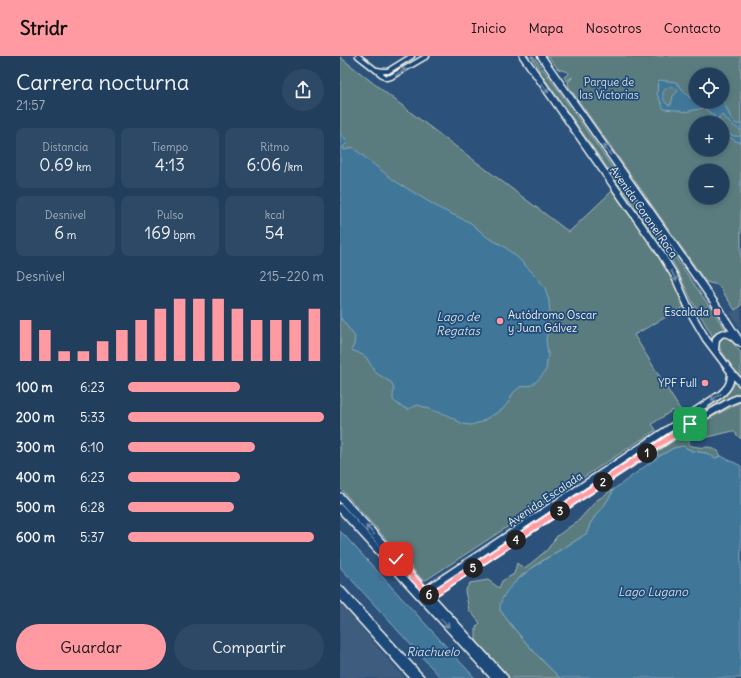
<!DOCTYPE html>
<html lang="es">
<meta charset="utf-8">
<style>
:root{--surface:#213e5d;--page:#2d4966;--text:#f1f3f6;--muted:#a2aebc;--line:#3e5772;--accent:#ff9aa2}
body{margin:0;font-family:Delius,sans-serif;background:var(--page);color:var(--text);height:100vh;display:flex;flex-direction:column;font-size:15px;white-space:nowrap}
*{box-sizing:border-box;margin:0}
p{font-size:13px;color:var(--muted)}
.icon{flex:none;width:22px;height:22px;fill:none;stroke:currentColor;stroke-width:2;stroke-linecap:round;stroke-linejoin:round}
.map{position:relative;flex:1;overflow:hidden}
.panel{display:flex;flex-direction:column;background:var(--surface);width:340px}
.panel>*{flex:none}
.tools{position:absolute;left:349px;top:12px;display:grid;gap:8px}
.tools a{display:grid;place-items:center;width:40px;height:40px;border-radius:50%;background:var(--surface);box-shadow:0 2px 6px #0003,0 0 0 1px var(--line);font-size:20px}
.pin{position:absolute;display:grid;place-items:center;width:34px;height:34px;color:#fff;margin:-17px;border-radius:8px;box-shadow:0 2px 6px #0006}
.km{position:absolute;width:20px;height:20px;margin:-10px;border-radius:50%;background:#222;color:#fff;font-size:11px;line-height:20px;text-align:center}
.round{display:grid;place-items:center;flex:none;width:42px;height:42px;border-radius:21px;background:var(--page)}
.summary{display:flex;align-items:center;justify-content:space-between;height:68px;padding:0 16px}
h1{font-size:22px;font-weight:600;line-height:30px}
.stats{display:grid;grid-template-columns:repeat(3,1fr);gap:6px;height:68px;padding:4px 16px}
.stats div{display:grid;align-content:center;border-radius:8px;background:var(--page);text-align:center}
.stats b{font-size:17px;font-weight:600}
.stats small{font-size:11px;font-weight:400}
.stats p{font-size:11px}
.chart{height:112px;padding:8px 16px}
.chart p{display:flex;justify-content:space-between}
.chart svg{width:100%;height:72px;margin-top:4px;stroke:var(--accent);stroke-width:6}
.cta{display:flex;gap:8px;margin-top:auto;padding:8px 16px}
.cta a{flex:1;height:46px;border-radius:24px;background:var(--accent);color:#111;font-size:16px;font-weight:600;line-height:46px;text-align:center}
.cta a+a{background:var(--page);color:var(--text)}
ul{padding:0 16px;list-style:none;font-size:13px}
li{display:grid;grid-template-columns:64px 48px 1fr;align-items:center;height:30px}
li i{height:10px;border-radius:5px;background:var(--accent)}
header{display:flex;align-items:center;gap:24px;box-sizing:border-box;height:56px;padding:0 20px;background:var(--accent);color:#111}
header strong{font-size:19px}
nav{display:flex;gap:22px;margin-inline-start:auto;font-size:14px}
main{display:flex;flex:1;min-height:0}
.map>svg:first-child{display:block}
.built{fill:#3c5c7e}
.green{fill:#5a7b7f;stroke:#a7b6b4;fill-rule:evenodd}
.water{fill:#3f7799;stroke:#87a8b9;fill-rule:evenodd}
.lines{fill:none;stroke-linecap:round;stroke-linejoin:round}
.street-casing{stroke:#f4f1e8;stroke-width:7}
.secondary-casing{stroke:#f4f1e8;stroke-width:9}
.primary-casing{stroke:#f4f1e8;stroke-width:10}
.street{stroke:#1f4a7a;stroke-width:4}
.secondary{stroke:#1f4a7a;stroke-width:6}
.primary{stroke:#1f4a7a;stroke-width:7}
.oneway{stroke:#748da6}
.route-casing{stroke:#fff;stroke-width:8}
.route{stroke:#ff9aa2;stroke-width:5}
.poi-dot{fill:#ff9aa2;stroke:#1f4a7a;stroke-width:1.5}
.labels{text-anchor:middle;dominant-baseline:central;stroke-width:3.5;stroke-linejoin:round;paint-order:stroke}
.park-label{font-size:11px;fill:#dddfd8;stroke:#1f4a7a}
.street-label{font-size:11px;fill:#f4f1e8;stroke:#1f4a7a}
.poi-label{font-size:11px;fill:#f4f1e8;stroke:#1f4a7a;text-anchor:end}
.water-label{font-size:12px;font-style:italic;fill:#d9dfdc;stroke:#1f4a7a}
</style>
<header>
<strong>Stridr</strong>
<nav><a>Inicio</a><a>Mapa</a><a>Nosotros</a><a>Contacto</a></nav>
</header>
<main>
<section class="panel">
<div class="summary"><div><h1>Carrera nocturna</h1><p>21:57</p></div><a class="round"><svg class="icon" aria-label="share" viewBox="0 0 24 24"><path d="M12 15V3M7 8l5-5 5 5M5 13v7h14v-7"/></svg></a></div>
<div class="stats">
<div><p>Distancia</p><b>0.69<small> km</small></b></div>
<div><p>Tiempo</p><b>4:13</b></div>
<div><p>Ritmo</p><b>6:06<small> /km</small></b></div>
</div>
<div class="stats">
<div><p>Desnivel</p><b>6<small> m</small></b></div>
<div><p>Pulso</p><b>169<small> bpm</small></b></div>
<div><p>kcal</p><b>54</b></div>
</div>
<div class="chart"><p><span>Desnivel</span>215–220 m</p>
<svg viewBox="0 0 160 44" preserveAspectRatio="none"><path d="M5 44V19M15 44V25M25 44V38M35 44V38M45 44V32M55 44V25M65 44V19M75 44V12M85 44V6M95 44V6M105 44V6M115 44V12M125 44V19M135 44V19M145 44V19M155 44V12"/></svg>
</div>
<ul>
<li><b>100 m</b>6:23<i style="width:57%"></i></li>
<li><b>200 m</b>5:33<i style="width:100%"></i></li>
<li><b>300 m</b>6:10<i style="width:65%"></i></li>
<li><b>400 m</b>6:23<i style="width:57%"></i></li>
<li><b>500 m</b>6:28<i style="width:54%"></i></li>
<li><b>600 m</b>5:37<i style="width:95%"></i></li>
</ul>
<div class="cta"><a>Guardar</a><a>Compartir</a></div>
</section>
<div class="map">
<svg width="401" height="622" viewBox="0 0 401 622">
<rect width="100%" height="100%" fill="#2c527c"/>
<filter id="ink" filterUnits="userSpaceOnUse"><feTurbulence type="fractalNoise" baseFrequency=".025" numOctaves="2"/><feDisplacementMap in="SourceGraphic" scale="8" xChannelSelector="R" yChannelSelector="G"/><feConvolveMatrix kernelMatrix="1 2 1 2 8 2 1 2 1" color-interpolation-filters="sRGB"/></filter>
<g filter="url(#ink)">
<path class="built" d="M401 250V273L390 257Z
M0 546 39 593 65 622H0Z"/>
<path class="green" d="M191 0H193L214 28 386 274C380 274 376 276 373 281L352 245 335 210 327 197 202 19Z
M208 0H401V250L395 254 378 229 366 226 229 31 228 26 232 22V21L227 25 224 21 229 18 228 16 218 13ZM356 19H382V45H356ZM356 67H382V93H356ZM356 115H382V141H356Z
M0 1 78 62 229 176 272 135 317 197 334 226 344 251 294 279 341 355 336 358 333 354 312 368 316 374 86 524H83L0 432Z
M387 281 390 283 401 297V322L393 312 379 291C379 284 381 281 387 281Z
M395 326 401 333V337L356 363 354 362 356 358 386 339 390 335Z
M401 346V383L393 375 364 382 357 369Z
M345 365V366L343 370 94 534V532Z
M343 378C348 381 350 384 349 389 355 391 363 392 369 391L378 395 381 400 375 402 366 397 352 395 343 390 334 392 318 401 317 396Z
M274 433 271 439 261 454 256 459 250 468 247 477 240 482C216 497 179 515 165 539 162 543 162 549 160 554 178 579 198 601 220 622H169L136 586V571L140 567 129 554 125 535 130 527 148 524 159 532 162 525 174 518 177 507 184 513 207 494 217 480 239 464 257 444Z"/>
<path class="water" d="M320 24 336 26 349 41 354 44 382 45V43L392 64 396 68H401V75C398 72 396 71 392 69 388 66 387 62 382 59L378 62 381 67H377L374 60 364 52 345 56 336 54 324 53 317 38 318 25ZM329 31H334L338 35 333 40 331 49H328C322 44 320 34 329 31Z
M382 68C389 75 388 82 401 80V87C392 84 382 78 382 68Z
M0 77 8 86 3 91 4 94 8 93 12 91 27 103 55 125 99 152 131 167 147 181 165 191 178 202 197 221 205 232 209 245 210 257 209 270 206 283 208 298 206 314 199 323 192 329 180 331 173 337 168 347 162 354 149 361 141 366 131 369 123 368 107 359 78 349 68 353 60 350 53 344V339L54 334 52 327 36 317 26 301 17 296 13 295 12 293 14 289 15 281 0 261Z
M343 390 352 395 366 397 375 402 381 400 401 410V622H220C198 601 178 579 160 554 157 527 220 495 240 482L247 477 250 468 256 459 261 454 271 439 274 433 318 401 334 392Z
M0 475 5 480 135 622H101L0 511Z"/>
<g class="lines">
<g class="street-casing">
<path id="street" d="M18 0 46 22 51 21 87 0
M37 14 43 15H48L72 0"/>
</g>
<g class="secondary-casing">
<path id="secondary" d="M183 0 320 196 334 219 352 259 366 283 391 316 401 327
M201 0 374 246 401 287
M375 294 376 283 381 278C387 276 393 280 397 285
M0 533 81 622
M81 537 381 338C389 331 391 326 391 316
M0 540 74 622
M86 542 354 366 391 345 401 341"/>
</g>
<g class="primary-casing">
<path id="primary" d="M0 441 164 622
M0 452 155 622"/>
</g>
<use href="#street" class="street"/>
<use href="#secondary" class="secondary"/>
<use href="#primary" class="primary"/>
</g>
<defs><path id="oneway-shaft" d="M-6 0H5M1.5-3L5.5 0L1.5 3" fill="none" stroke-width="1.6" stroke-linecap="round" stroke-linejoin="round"/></defs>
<g class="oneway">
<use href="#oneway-shaft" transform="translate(61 16) rotate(-31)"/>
<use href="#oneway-shaft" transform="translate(205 32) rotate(55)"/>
<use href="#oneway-shaft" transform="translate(267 94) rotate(-125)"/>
<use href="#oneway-shaft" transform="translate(334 220) rotate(62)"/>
<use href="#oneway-shaft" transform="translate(376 341) rotate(146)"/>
<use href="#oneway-shaft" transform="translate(30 474) rotate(-132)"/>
<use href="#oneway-shaft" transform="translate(105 567) rotate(47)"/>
</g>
</g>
<g class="lines" filter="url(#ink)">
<g class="route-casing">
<path id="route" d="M56 503 90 540 350 368"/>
</g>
<use href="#route" class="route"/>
</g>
<g class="poi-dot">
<rect x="373" y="252" width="8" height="8" rx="2"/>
<circle cx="160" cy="265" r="4"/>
<circle cx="365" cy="327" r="4"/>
</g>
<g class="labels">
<g class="park-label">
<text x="269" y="26">Parque de<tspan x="269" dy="13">las Victorias</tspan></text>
</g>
<g class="street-label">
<text transform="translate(304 156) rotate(55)">Avenida Coronel Roca</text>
<text transform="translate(205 443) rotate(-34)">Avenida Escalada</text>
</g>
<g class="poi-label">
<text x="369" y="256">Escalada</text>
<text x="168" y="259" text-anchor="start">Autódromo Oscar<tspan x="168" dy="13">y Juan Gálvez</tspan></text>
<text x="357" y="327">YPF Full</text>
</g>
<g class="water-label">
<text x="118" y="260">Lago de<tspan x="118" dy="14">Regatas</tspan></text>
<text x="313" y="535">Lago Lugano</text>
<text x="93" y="595">Riachuelo</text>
</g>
</g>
</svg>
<div class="tools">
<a><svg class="icon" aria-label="locate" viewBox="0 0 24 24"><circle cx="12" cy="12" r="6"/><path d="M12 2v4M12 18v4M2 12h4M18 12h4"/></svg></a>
<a>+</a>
<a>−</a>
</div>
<div class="pin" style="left:350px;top:368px;background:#1e9e55"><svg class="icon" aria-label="arrive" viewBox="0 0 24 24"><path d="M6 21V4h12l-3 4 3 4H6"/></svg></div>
<div class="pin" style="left:56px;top:503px;background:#d93025"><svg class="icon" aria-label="check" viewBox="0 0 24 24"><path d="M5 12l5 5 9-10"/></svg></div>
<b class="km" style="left:307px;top:397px">1</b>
<b class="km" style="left:263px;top:426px">2</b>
<b class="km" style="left:220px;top:455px">3</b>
<b class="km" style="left:176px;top:484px">4</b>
<b class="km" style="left:133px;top:512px">5</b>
<b class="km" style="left:89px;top:539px">6</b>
</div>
</main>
